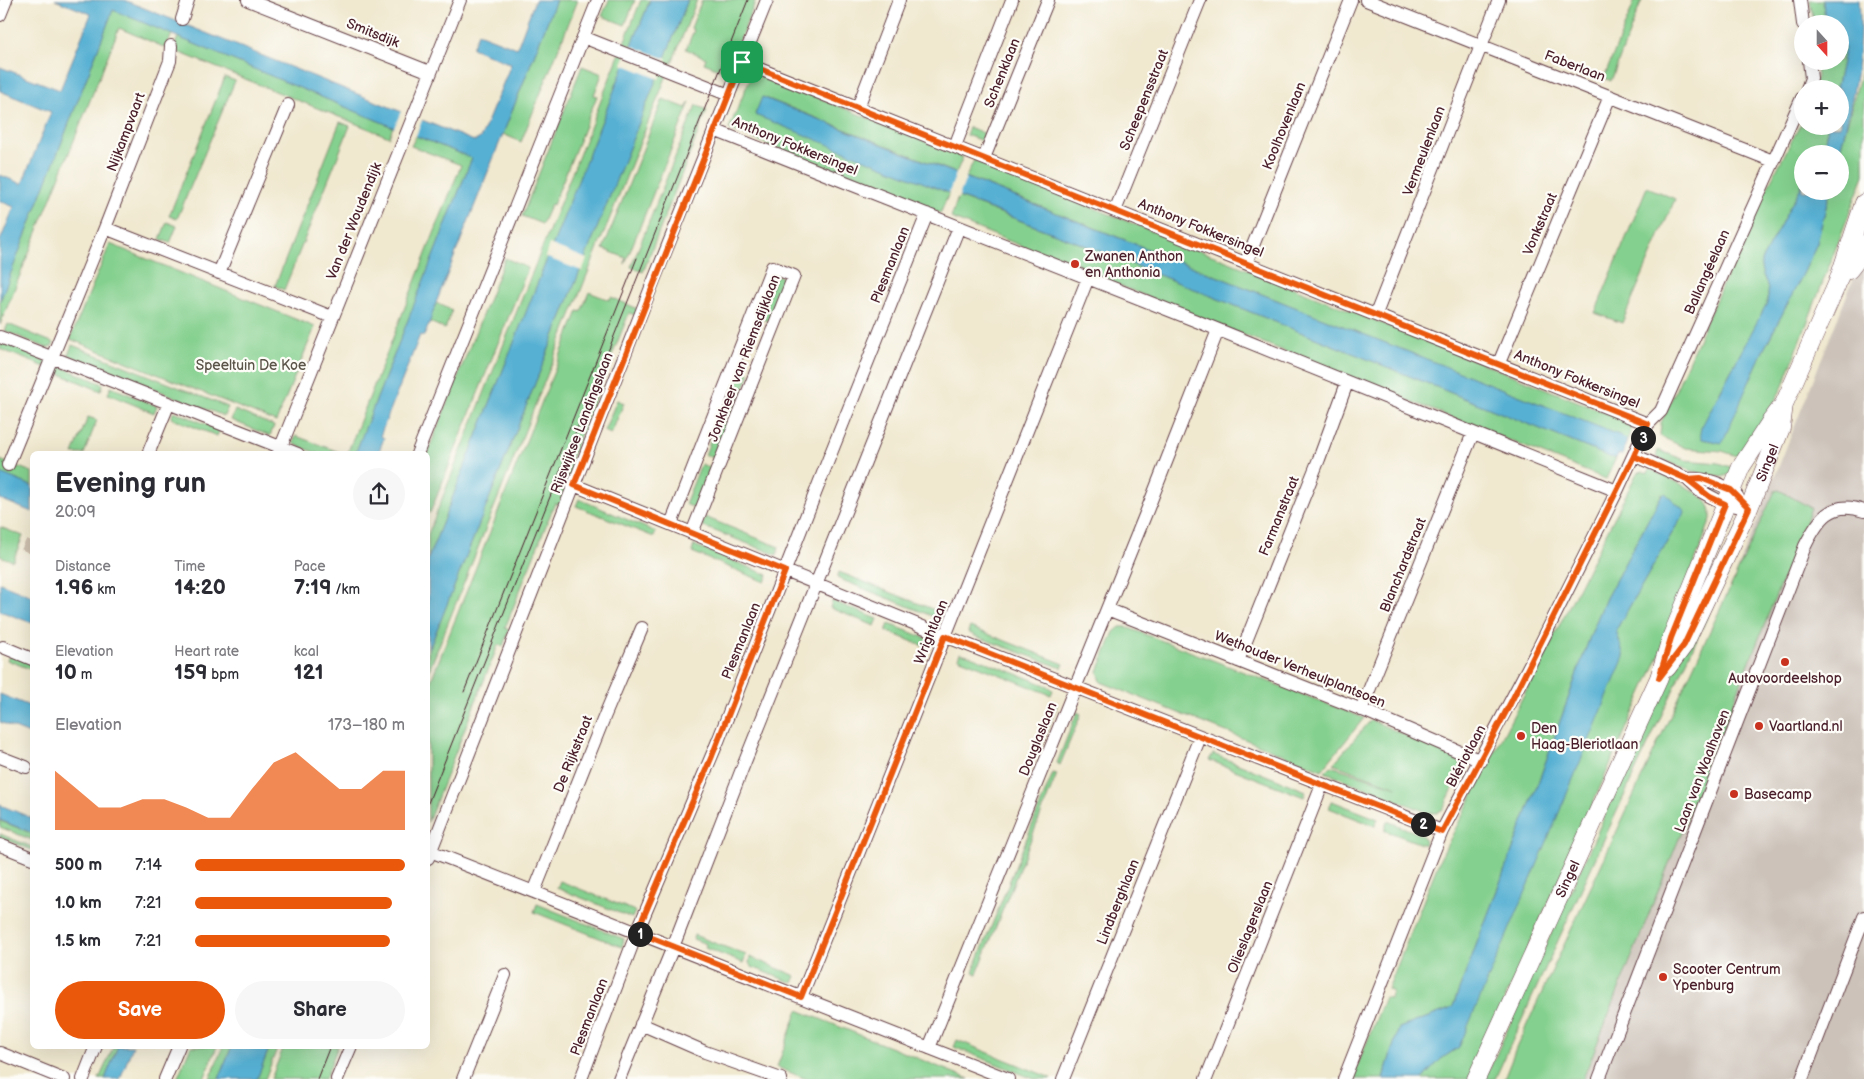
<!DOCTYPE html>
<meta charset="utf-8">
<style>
:root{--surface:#fff;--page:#f7f7f7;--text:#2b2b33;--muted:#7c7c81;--accent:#ea580c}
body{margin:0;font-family:"Balsamiq Sans",sans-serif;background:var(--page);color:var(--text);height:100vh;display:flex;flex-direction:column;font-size:19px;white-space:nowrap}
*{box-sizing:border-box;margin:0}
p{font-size:16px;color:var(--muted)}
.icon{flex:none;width:28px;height:28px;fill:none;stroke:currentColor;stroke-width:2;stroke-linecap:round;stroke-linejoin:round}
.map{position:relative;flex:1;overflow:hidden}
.details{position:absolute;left:30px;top:451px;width:400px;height:598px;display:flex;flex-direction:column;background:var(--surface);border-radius:8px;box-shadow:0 5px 20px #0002}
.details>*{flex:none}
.needle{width:32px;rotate:159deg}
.tools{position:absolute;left:1794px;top:15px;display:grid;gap:10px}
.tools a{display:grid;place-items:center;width:55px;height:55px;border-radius:50%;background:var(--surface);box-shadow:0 5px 20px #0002;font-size:25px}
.pin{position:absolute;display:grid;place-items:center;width:42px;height:42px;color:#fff;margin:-21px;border-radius:10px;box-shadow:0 2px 8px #0006}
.km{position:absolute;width:25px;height:25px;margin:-12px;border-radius:50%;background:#222;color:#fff;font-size:14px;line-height:25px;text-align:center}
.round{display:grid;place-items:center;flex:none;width:52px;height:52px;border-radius:26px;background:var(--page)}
.headline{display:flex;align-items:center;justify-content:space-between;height:85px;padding:0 25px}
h1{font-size:28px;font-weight:600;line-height:38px}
.stats{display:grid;grid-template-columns:repeat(3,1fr);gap:8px;height:85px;padding:5px 25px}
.stats div{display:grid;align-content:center}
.stats b{font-size:21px;font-weight:600}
.stats small{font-size:14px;font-weight:400}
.stats p{font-size:14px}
.chart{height:140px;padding:10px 25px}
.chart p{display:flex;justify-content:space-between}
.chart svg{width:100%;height:90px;margin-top:5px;fill:var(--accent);opacity:.7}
.primary-button{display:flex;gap:10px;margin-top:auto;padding:10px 25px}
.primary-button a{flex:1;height:58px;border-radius:30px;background:var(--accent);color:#fff;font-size:20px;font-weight:600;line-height:58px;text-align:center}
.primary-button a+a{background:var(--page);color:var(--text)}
ul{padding:0 25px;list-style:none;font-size:16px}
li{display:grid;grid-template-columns:80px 60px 1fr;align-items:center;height:38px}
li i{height:12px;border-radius:6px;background:var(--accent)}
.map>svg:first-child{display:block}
.industrial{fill:#ccc2b9}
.green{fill:#84d08e;stroke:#67785c}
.water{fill:#56b0d3;stroke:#50687f}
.pier{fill:#f0e8cf}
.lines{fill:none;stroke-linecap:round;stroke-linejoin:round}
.minor-tunnel{stroke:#cfc0ae;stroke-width:12;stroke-dasharray:12 6;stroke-linecap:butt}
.minor-casing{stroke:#633d44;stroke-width:14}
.secondary-casing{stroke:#633d44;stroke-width:19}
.minor{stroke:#fff;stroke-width:12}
.secondary{stroke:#fff;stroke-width:18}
.tram{stroke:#4a1f2b;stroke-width:1}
.route-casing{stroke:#fff;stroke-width:10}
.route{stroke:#ea580c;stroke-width:6}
.poi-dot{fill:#c8321e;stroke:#fdfcf7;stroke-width:2}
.labels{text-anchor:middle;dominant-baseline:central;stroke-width:4.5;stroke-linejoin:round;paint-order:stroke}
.street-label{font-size:14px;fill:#4a1f2b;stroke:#fdfcf7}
.poi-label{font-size:14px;fill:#4a1f2b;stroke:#fdfcf7;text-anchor:start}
.park-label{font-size:14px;fill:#5b5449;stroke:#fdfcf7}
</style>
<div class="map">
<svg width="1864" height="1079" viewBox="0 0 1864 1079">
<rect width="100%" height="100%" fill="#fdfcf7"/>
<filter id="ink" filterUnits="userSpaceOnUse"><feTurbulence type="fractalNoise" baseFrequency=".02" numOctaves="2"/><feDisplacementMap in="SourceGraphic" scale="10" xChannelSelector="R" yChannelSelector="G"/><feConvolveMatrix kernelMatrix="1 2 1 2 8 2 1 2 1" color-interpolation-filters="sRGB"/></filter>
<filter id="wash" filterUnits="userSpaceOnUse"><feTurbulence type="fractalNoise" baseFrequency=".0096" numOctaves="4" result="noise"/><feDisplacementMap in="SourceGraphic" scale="20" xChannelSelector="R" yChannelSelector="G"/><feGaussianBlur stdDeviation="1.12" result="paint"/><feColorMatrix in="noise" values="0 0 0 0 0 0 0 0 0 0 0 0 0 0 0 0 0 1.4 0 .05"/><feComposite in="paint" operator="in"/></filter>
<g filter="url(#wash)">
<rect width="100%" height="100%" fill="#f0e8cf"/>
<path class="industrial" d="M1864 252V1079H1533L1765 501Z"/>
<path class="green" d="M556 0H578L521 142 503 134Z
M609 0H635L625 25 602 16Z
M641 0H650L428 559V534Z
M688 0H697L428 673V652Z
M702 0H756L739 42 743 45 732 74 704 63 706 58 686 49 694 30 691 28Z
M1635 0H1642L1611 81 1604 78Z
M1810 0H1823L1824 12 1828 24H1814Z
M113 10 172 34 166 48 119 28 0 325V301Z
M178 37 393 127 389 137 173 50Z
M1840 45 1845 48 1836 89H1813L1817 76 1816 69H1820L1819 61H1840Z
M1864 61V175L1783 386 1747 452 1741 450 1737 456 1722 451 1685 448 1660 436 1661 423 1756 209 1802 121V126H1828L1824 144 1820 154H1802V185L1761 261C1759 277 1772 282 1767 304L1716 399 1762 353 1804 272 1817 243 1830 191H1840L1839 154Z
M582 66 602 74 594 95 597 96 553 205 551 204 542 224 522 216Z
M753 71 963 157 956 173 763 97 755 114 949 193 941 212 939 213 729 129Z
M225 77 235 81 177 219 169 216Z
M663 99 686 108 690 102 625 264 626 258 603 249Z
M696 105 707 110 643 272 631 267Z
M340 122 350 126 284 290 275 286Z
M969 127 988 135 985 142 966 135Z
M416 136 472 158 355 454H347L461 165 411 146Z
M974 160 1634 424 1627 440 1618 435 966 177Z
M1647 187 1675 199 1622 323 1595 313Z
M958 197 1092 248 1610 457 1616 458 1606 479 1075 268 1078 263 1074 261 1072 266 951 218Z
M167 222 177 226 170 243 160 239Z
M110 244 315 327 276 422 70 339Z
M505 258 528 268 430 513 428 512 427 454Z
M776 275 787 279 771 322 760 318Z
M589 292 609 300 611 297 638 309 635 315 629 313 571 459 577 461 560 505 555 503 505 628 509 630 503 646 498 645 428 822V688L578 311 581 312Z
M436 303 452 310 445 329 430 322V319Z
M8 324 54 343 52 347 47 348 5 331Z
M1 341 47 360 45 367 0 349Z
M72 345 228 407 224 416 68 355Z
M57 365 103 384 101 391 55 372Z
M739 369 750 373 732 417 721 413Z
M111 387 157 406 154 413 108 394Z
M617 400 624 403 611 434 604 431Z
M235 410 274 426 270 436 231 420Z
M174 411 220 430 217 436 171 418Z
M88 417 97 420 84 454H73Z
M719 417 730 422 716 459 705 455Z
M296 436 339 452 338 454H319L296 445 293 443Z
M1658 450 1685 460 1719 463 1734 468 1736 472 1722 477 1703 474 1686 469 1656 457Z
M0 460 32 472V486L0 473Z
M701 464 711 468 695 508 685 504Z
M1650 469C1664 477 1700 490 1708 504 1711 508 1711 514 1711 519L1663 647 1469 1079H1422L1441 1059 1459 1047 1616 634V630L1675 528 1685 513 1662 494 1606 598 1591 634 1541 775 1453 1006 1450 1009 1399 1028 1383 1079H1352L1385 997 1390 998 1392 991 1388 989 1440 859 1637 473 1642 471 1648 473Z
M1765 483 1768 486 1612 822 1495 1079H1485L1667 679 1690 640Z
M1779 490 1811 508 1583 1079H1504L1517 1046 1775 491Z
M579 499 656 532 654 537 576 506Z
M705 517 779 547 777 555 702 526Z
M0 527 23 536 13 561 0 556Z
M694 545 768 575 765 582 692 552Z
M839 572 940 612 938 617 932 616 837 578Z
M832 601 878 619 875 626 830 608Z
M889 624 931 640 928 648 886 631Z
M970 627 1064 664 1062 668 975 636 968 632Z
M1120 627H1126L1364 718 1322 770 1101 682 1098 671 1114 632Z
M960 653 968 655 1048 686 1053 690 1051 695 958 658Z
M10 654 32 663V670L7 660Z
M1054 704 1057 705 1041 747 1037 746Z
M1077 712 1081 714 1060 765 1057 763Z
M1371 720 1455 757 1460 763 1462 770 1443 809 1437 813H1429L1325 772 1331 766 1397 787 1333 764Z
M1213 754 1306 791 1304 797 1209 760Z
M1053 773 1057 774 977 974 973 972Z
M1332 801 1378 819 1375 826 1329 808Z
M0 821 32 833V840L0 827Z
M1387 821 1422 835 1425 841 1424 845 1384 830Z
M0 834 32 847V850L0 837Z
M560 881 635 911 632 918 557 888Z
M537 904 624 939 622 947 534 912Z
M694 935 746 955 743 963 705 948 706 944 693 939Z
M750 957 796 976 793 983 752 967 749 963Z
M798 1010 969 1079H806L777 1067Z
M957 1040 1051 1078 1050 1079H1034L954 1047Z
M114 1046H118L105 1079H99Z
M191 1046H217L204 1079H177Z
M223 1046H232L219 1079H210Z
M270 1046H278L265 1079H257Z
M284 1046H338L325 1079H271Z"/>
<path class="water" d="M55 0H124L474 141 479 139 482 135 511 64 472 48 478 33 517 48 535 0H556L436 303C432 315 429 325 424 336L420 335 380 436 384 438 378 454H355L472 158 393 127 113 10 0 301V241L14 207 0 201V175L22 184 51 112 0 91V67L60 90 91 14Z
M650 0H688L428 652V559Z
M1823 0H1859C1864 50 1852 105 1839 154H1820L1824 144 1828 126H1840V89H1836L1845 48 1840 45V24H1828L1824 12Z
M762 97 1619 435 1627 440 1622 455 1618 454 1616 458 1610 457 1092 248 949 193 755 115Z
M1802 185V191H1830L1817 243 1804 272 1762 353 1723 441 1722 443 1702 439 1700 433 1701 428 1767 303C1772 282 1759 277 1761 261Z
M0 473 32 486V512L0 499Z
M1665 493 1684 510 1685 513 1675 528 1616 630 1624 657 1535 870 1459 1047 1441 1059 1422 1079H1383L1399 1028 1450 1009 1453 1006 1541 775 1591 634 1606 598 1660 498Z
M0 583 32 596V623L0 611Z
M0 694 32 707V735L0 722Z
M0 805 32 818V833L0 820Z
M118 1046H133L120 1079H105Z
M232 1046H270L257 1079H219Z"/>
<path class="pier" d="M630 45 667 59 659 79 622 64Z
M402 109 423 118 415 138 393 130Z
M957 171 967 175 958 199 948 195Z
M549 244 587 259 582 271 545 257Z"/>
</g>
<g filter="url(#ink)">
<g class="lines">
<path class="minor-tunnel" d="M24 544 32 548"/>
<g class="minor-casing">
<path id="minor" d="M248 0 430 72
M1366 0 1773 161
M1800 0 1803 24
M0 15 6 0
M182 19 188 0
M583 37 729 95
M742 62 1648 424
M1807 89 1811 78 1809 61
M858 107 899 0
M714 130 1204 324 1617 491
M955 146 1012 0
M984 158 1048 0
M1115 211 1200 0
M105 228 332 317
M1246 263 1351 0
M219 273 288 105
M1376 314 1499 0
M0 337 298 454
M1499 363 1610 96
M148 454 169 403
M278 454 460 0
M417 454 598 0
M1634 455 1687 479 1700 491 1725 504 1749 508
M8 465 105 228 170 61 171 46
M1687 479C1705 478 1725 483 1737 496
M574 485 945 636 1442 831
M671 524 772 267 794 276 692 533
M1107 609 1370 713 1481 761
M3 647 32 659
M1238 661 1319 459 1347 383
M1361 710 1473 433
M0 757 26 767
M0 845 32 858
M430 851 1008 1079
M428 858 654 280 767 0
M534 892 605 715 642 628
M801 997 1088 278
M641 1024 705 1052 781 1079
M929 1048 1148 508 1218 330
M0 1053 64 1079
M83 1079 96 1046
M165 1079 179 1046
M337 1079 351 1046
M463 1079 505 975
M581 1079 637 932 718 741 829 458 927 214
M619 1079 673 947 742 769 959 227
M1063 1079 1200 737
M1206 1079 1322 785
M1344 1079 1442 831 1539 647 1617 491 1648 424 1661 411 1802 98
M1599 1079 1805 546C1818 520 1831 499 1864 511
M1802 1079 1864 917"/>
</g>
<g class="secondary-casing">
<g id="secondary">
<path d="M1849 270 1856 261 1864 244"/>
<path id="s1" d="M1667 668 1684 645 1749 508 1781 428 1784 404"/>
<path id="s2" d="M1476 1079 1659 678 1671 638 1741 467 1771 421 1784 404 1837 284 1864 203"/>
</g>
</g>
<use href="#minor" class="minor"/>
<use href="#secondary" class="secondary"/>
<path class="tram" d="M464 692 637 258
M428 803 748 0
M317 1079 330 1046"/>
</g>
</g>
<g class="lines" filter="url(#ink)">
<g class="route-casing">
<path id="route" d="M742 62 574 485 785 571 712 756 637 932 801 997 945 636 1442 832 1510 704 1634 456 1687 479 1710 497 1725 504 1671 638 1659 678 1684 645 1749 508 1731 490 1701 478 1687 479 1634 456 1648 424 742 62"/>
</g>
<use href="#route" class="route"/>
</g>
<g class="poi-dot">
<circle cx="1075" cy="264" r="5"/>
<circle cx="1785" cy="662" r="5"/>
<circle cx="1759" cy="726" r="5"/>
<circle cx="1521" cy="736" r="5"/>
<circle cx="1734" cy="794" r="5"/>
<circle cx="1663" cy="977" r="5"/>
</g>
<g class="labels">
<g class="street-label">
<text transform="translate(373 33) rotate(22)">Smitsdijk</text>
<text transform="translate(1575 66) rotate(21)">Faberlaan</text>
<text transform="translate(1002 73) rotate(-68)">Schenklaan</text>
<text transform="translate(1144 100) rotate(-68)">Scheepensstraat</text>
<text transform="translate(1284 126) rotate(-68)">Koolhovenlaan</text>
<text transform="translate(126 132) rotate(-69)">Nijkampvaart</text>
<text transform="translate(795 146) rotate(22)">Anthony Fokkersingel</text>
<text transform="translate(1424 151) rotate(-69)">Vermeulenlaan</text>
<text transform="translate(354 221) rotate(-68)">Van der Woudendijk</text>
<text transform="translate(1540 224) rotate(-67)">Vonkstraat</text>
<text transform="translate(1201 228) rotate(22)">Anthony Fokkersingel</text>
<text transform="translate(890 265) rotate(-68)">Plesmanlaan</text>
<text transform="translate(1707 272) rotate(-66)">Ballangéelaan</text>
<text transform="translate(744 358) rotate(-69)">Jonkheer van Riemsdijklaan</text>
<text transform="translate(1577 379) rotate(22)">Anthony Fokkersingel</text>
<text transform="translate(582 423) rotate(-69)">Rijswijkse Landingslaan</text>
<text stroke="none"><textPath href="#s1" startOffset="229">Singel</textPath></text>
<text transform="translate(1279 516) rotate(-68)">Farmanstraat</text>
<text transform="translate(1403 565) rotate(-68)">Blanchardstraat</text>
<text transform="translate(931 632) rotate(-68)">Wrightlaan</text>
<text transform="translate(741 641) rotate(-68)">Plesmanlaan</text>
<text transform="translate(1300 669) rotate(22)">Wethouder Verheulplantsoen</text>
<text transform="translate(1038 739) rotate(-68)">Douglaslaan</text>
<text transform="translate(573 754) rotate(-68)">De Rijkstraat</text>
<text transform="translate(1466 756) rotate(-62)">Blériotlaan</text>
<text transform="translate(1702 771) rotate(-69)">Laan van Waalhaven</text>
<text stroke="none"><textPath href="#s2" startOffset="220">Singel</textPath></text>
<text transform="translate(1118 902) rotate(-68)">Lindberghlaan</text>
<text transform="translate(1250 927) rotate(-68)">Olieslagerslaan</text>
<text transform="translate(589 1017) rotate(-69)">Plesmanlaan</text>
</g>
<g class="poi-label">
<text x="1085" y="256">Zwanen Anthon<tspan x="1085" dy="16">en Anthonia</tspan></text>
<text x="1785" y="678" text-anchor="middle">Autovoordeelshop</text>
<text x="1769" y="726">Vaartland.nl</text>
<text x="1531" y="728">Den<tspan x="1531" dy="16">Haag-Bleriotlaan</tspan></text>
<text x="1744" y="794">Basecamp</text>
<text x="1673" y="969">Scooter Centrum<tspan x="1673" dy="16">Ypenburg</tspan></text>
</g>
<g class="park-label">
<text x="251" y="365">Speeltuin De Koe</text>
</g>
</g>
</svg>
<div class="tools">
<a><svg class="needle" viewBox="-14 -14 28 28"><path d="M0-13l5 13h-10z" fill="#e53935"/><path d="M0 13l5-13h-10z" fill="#7c7c81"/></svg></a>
<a>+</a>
<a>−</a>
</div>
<div class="pin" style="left:742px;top:62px;background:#1e9e55"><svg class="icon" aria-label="arrive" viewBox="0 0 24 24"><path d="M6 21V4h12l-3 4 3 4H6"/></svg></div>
<b class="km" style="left:640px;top:934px">1</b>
<b class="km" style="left:1423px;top:824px">2</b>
<b class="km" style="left:1643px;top:438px">3</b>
<section class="details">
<div class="headline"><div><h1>Evening run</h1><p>20:09</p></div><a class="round"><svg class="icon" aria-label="share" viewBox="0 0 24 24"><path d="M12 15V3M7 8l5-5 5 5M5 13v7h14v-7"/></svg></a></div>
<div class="stats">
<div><p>Distance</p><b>1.96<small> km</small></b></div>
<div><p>Time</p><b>14:20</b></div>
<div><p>Pace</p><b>7:19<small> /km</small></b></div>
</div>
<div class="stats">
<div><p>Elevation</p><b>10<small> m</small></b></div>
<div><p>Heart rate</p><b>159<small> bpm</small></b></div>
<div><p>kcal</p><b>121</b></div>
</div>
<div class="chart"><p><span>Elevation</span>173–180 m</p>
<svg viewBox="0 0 160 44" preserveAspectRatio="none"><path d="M0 44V15L10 24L20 33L30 33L40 29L50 29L60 33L70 38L80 38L90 24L100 11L110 6L120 15L130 24L140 24L150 15L160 15V44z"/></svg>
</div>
<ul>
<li><b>500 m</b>7:14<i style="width:100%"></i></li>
<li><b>1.0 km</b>7:21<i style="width:94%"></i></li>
<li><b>1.5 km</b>7:21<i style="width:93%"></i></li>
</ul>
<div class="primary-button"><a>Save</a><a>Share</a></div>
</section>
</div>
